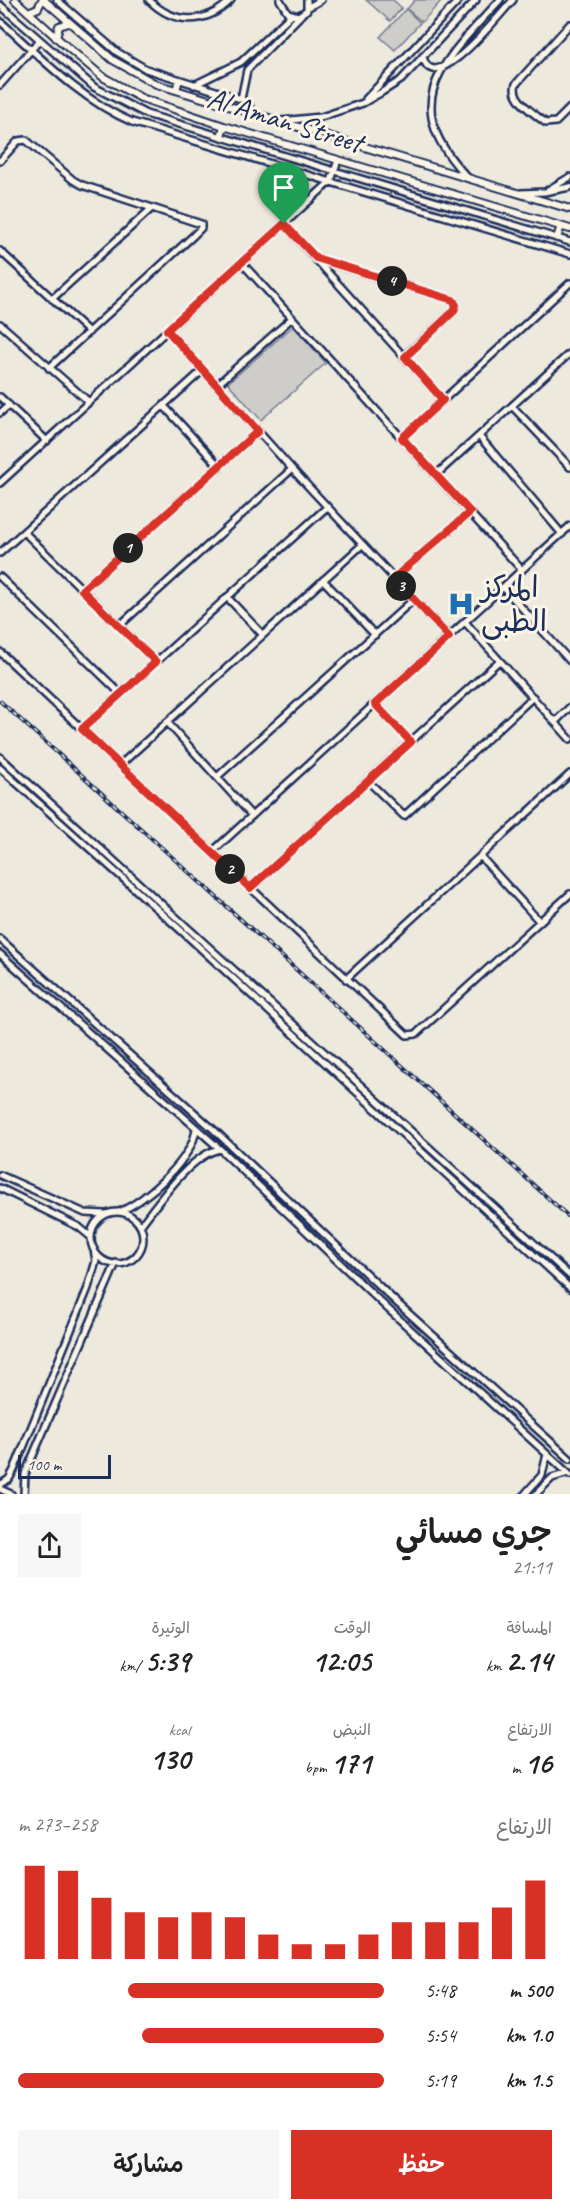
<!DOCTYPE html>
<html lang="ar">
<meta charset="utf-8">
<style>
:root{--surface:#fff;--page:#f6f6f6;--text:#222;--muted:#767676;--accent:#d93025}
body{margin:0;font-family:Caveat,"Playpen Sans Arabic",sans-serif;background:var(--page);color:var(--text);direction:rtl;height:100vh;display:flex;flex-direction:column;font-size:22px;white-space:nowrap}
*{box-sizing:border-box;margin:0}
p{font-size:20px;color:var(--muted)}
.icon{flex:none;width:33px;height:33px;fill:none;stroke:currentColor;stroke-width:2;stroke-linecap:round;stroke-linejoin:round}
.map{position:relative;height:1494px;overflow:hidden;direction:ltr}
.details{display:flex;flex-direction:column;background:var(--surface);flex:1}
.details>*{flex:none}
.scale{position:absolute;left:18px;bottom:15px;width:93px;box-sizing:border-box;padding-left:6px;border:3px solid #1b2f5e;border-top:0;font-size:16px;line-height:21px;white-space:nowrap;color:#1b2f5e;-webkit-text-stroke:4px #fcf5e5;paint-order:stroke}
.pin{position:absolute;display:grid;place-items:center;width:51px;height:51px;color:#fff;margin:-62px -26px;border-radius:50% 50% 50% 0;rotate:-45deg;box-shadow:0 0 6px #0007}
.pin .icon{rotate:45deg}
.km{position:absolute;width:30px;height:30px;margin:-15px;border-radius:50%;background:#222;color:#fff;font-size:16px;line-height:30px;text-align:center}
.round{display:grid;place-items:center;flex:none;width:63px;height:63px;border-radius:0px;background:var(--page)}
.summary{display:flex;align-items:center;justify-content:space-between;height:102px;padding:0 18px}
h1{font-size:33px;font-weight:600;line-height:45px}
.figures{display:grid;grid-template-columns:repeat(3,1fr);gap:9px;height:102px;padding:6px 18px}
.figures div{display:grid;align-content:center}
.figures b{font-size:30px;font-weight:600}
.figures small{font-size:16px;font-weight:400}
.figures p{font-size:16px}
.chart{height:168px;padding:12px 18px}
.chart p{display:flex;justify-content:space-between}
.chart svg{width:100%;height:108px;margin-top:6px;stroke:var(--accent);stroke-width:6}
.button{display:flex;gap:12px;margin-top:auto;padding:12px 18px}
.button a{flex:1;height:69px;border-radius:0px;background:var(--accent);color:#fff;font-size:24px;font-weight:600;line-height:69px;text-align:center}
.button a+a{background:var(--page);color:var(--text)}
ul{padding:0 18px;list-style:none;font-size:20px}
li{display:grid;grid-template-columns:96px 72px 1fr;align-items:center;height:45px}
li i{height:15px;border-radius:8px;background:var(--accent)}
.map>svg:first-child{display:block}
.green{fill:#cfcdca;stroke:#757e94;stroke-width:1.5}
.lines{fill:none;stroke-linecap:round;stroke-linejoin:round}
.minor-casing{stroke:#1b2f5e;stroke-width:10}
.tertiary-casing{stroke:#1b2f5e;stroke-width:10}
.minor{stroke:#fcf5e5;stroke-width:5}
.tertiary{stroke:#fcf5e5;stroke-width:6}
.rail-casing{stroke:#1b2f5e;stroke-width:4}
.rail{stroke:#fcf5e5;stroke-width:1.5;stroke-dasharray:4.5;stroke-linecap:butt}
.route-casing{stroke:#fff;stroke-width:12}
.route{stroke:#d93025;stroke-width:8}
.labels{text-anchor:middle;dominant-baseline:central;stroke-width:6;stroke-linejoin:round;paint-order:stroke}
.street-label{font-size:30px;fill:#1b2f5e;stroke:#fcf5e5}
.poi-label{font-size:30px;fill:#1b2f5e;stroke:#fcf5e5;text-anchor:start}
</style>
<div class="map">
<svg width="570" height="1494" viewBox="0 0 570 1494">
<rect width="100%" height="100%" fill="#eee9dd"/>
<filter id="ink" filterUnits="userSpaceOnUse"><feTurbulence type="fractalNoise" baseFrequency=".0167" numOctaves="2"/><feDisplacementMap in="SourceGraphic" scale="12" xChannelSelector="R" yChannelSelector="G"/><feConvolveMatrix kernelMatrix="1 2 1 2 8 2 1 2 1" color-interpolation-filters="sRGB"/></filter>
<g filter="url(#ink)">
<path class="green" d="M366 0H393L402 8 390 21Z
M415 0H442L422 22 407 9Z
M406 9 420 23 395 50 380 37Z
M293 326 326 363 261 420 228 383Z"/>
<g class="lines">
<g class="minor-casing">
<path id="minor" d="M57 0 117 52 146 69 241 99 249 104 251 113
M149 0C174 25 206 25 231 0
M280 0 288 13 298 16 307 10V0
M0 5 94 87 146 114 570 242
M307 8 321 0
M0 21C40 57 81 100 132 122L570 254
M570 24 516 84C510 99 535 114 546 123L556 122 570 108
M423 56C432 102 502 11 513 0
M0 85 39 41
M194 85 241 62 291 15
M241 99 247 70 301 15
M366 99 459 0
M281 121 321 117 363 103 382 92 401 80 476 0
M0 161 18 141 26 140 73 180 82 185 201 224V228L193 236 49 368
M468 178C395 102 443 62 500 0
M548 190 570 177
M521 193 544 192 570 187
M284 224 443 400
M0 251 89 332
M317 259 453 300 456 305 454 311 405 356
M242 263 522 570
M52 299 152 208
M0 324 89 402
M167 330 292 469 449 637
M217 385 292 318
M0 397 47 441
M164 406 219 466
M512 406 570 467
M0 413 9 405
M479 436 562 534
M402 438 570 283
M437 474 570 353
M0 483 331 181 338 160
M24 532 156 662
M0 553 203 370
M0 577 121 694
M394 578 470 512
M323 580 375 635
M503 587 570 661
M82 590 258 431
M227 597 263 635
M465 622 570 739
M119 626 292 469
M0 652 407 1035 416 1034 570 894
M375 704 411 742
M167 722 252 816
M555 722 570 707
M82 729 327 507
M0 757 570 1276
M120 765 362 545
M0 768 185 934 570 1288
M217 777 413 600
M368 781 404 816 533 697
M212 852 570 526
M480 856 540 922
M250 888 499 661
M0 939 214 1130 395 1301 570 1459
M0 954 220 1149 387 1308 570 1475
M346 979 570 774
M0 1175 85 1213 105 1214
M0 1188 79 1227 91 1237
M119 1212C146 1201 194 1158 196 1128
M91 1238a26 26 0 1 1 52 0a26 26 0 1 1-52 0Z
M140 1226C158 1203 191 1154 220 1149
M0 1485 9 1479 14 1470 88 1288 96 1261 94 1249
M0 1489 11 1494
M24 1494 25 1474 116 1263
M525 1494 542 1475 547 1454
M536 1494 552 1478 568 1473"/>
</g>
<g class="tertiary-casing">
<path id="tertiary" d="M15 0 66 46 103 77 141 98 224 126 570 229
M44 0 113 60 156 84 570 209
M28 12 38 8 42 0
M56 38 59 26 69 23
M176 90 179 80
M221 136 224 126
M557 238 561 226"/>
</g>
<use href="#minor" class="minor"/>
<use href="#tertiary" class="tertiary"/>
<g class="rail-casing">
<path id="rail" d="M0 701 570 1218"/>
</g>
<use href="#rail" class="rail"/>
</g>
</g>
<g class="lines" filter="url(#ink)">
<g class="route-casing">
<path id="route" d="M284 224 316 258 453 300 456 305 454 311 405 357 443 400 402 438 470 512 394 578 449 637 375 704 411 742 250 888 82 729 156 662 82 590 258 431 167 330Z"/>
</g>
<use href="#route" class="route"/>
</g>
<defs>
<g id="hospital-bare" transform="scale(2.07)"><path d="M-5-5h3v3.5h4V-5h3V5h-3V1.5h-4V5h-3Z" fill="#1f6fb2" stroke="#fcf5e5" stroke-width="2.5" paint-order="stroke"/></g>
</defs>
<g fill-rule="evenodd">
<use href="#hospital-bare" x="461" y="604"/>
</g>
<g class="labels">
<g class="street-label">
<text transform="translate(285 120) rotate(17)">Al Aman Street</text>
</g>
<g class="poi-label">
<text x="481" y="587">المركز<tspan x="481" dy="34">الطبى</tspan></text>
</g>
</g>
</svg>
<div class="scale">100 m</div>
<div class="pin" style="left:284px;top:224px;background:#1e9e55"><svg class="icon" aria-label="arrive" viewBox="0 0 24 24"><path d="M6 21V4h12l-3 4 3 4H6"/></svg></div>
<b class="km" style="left:128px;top:548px">1</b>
<b class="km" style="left:230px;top:869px">2</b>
<b class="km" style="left:401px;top:586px">3</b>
<b class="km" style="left:392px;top:281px">4</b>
</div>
<section class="details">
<div class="summary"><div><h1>جري مسائي</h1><p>21:11</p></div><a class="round"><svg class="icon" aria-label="share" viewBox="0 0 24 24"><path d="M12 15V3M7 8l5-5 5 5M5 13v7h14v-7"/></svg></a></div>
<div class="figures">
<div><p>المسافة</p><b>2.14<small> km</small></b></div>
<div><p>الوقت</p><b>12:05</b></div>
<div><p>الوتيرة</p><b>5:39<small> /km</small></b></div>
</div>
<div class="figures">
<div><p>الارتفاع</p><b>16<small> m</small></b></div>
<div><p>النبض</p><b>171<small> bpm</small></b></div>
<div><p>kcal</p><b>130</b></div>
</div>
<div class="chart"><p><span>الارتفاع</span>258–273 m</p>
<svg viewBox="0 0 160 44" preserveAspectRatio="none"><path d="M5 44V6M15 44V8M25 44V19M35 44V25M45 44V27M55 44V25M65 44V27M75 44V34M85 44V38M95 44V38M105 44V34M115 44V29M125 44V29M135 44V29M145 44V23M155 44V12"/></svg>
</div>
<ul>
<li><b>500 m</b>5:48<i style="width:70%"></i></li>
<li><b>1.0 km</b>5:54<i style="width:66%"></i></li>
<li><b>1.5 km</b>5:19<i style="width:100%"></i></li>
</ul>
<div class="button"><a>حفظ</a><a>مشاركة</a></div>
</section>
